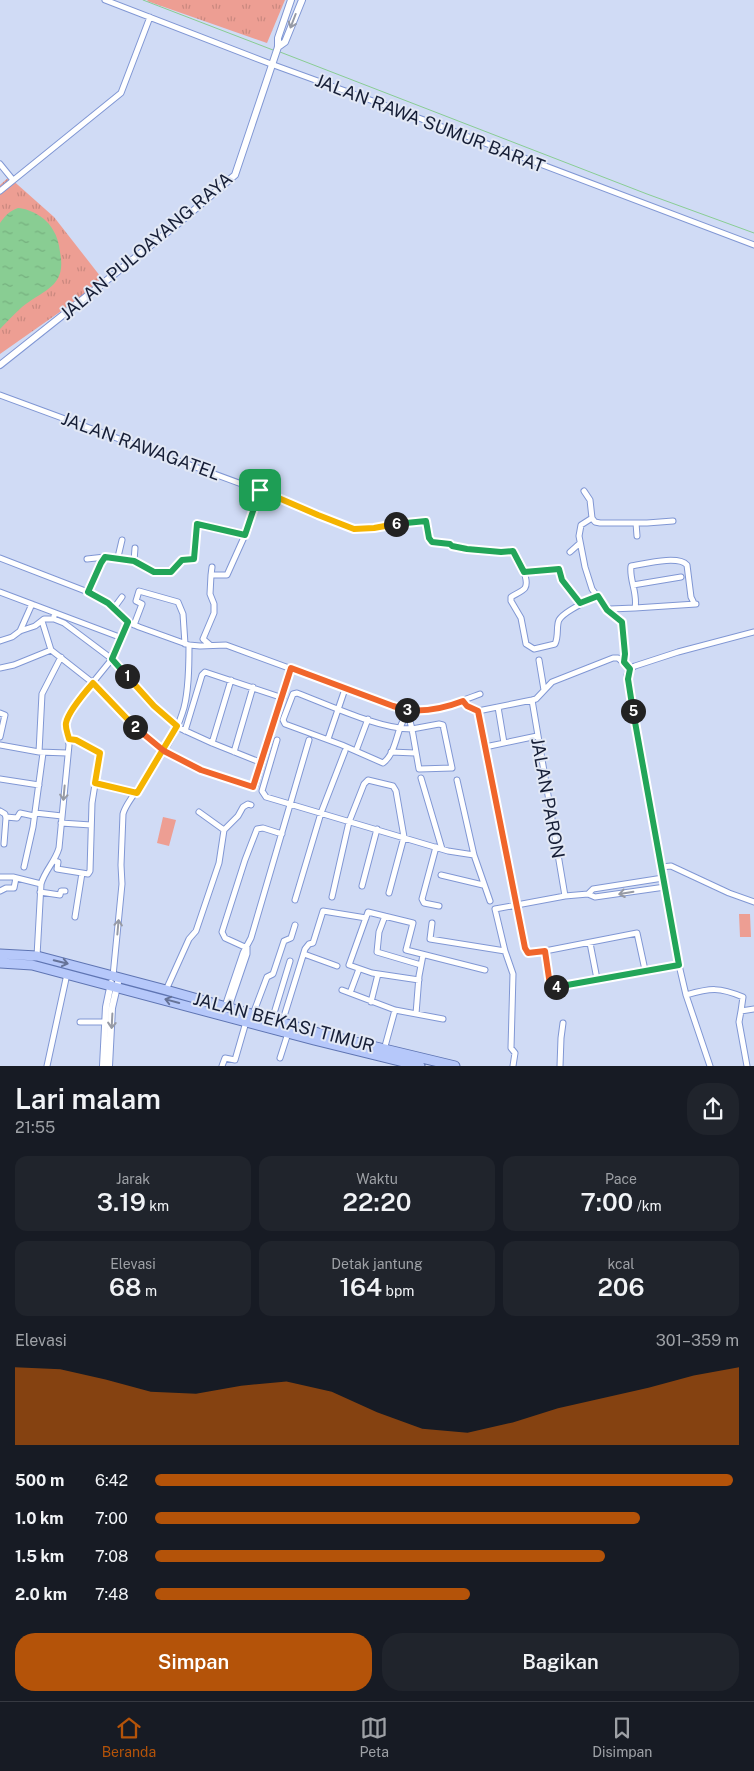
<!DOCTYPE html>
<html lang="id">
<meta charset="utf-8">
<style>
:root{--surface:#171b24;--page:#20242c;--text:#f1f3f6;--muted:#9ea1a6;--line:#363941;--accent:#b45309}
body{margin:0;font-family:"Public Sans",sans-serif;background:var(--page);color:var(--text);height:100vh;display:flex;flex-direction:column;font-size:19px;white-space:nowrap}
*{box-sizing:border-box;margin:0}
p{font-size:16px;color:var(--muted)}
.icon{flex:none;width:28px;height:28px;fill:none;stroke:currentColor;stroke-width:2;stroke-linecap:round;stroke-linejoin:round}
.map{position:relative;height:1066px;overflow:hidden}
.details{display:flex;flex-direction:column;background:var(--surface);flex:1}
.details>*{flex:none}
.pin{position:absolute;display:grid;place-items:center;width:42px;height:42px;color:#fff;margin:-21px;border-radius:10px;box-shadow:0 2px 8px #0006}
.km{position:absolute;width:25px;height:25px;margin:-12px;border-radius:50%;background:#222;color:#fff;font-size:14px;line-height:25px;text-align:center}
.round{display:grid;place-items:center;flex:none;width:52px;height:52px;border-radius:20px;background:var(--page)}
.head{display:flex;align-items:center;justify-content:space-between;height:85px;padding:0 15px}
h1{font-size:28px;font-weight:600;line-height:38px}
.figures{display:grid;grid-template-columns:repeat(3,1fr);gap:8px;height:85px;padding:5px 15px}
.figures div{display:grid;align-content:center;border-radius:12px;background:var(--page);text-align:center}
.figures b{font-size:25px;font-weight:600}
.figures small{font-size:14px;font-weight:400}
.figures p{font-size:14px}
.chart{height:140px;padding:10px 15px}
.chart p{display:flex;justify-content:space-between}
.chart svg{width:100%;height:90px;margin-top:5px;fill:var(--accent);opacity:.7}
.primary-button{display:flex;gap:10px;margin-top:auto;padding:10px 15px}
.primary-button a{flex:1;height:58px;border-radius:20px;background:var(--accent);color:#fff;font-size:20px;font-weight:600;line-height:58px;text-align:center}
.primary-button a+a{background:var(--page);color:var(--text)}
ul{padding:0 15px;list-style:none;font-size:16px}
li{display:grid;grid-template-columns:80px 60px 1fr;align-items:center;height:38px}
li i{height:12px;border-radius:6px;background:var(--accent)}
.menu{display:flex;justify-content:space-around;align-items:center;height:70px;border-top:1px solid var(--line);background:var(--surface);font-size:14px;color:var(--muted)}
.menu a{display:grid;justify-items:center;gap:2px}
.menu .current{color:var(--accent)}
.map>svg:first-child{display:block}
.grass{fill:url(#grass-tufts)}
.garden{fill:#ed9e93}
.water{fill:url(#water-ripples)}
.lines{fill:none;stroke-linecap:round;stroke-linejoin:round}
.stream{stroke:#89cd93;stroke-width:1}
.minor-casing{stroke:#8097d4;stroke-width:7}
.tertiary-casing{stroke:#8097d4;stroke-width:8}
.primary-casing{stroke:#5f75b3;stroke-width:11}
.minor{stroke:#fff;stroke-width:5}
.tertiary{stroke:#fff;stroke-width:6}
.primary{stroke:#b6c8fa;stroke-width:9}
.oneway{stroke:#969aa5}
.oneway2{stroke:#667398}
.split-1-casing{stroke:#fff;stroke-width:10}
.split-2-casing{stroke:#fff;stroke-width:10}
.split-3-casing{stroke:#fff;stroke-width:10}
.split-4-casing{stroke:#fff;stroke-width:10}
.split-5-casing{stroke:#fff;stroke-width:10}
.split-6-casing{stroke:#fff;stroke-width:10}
.split-7-casing{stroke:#fff;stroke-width:10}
.split-1{stroke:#22a559;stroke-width:6}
.split-2{stroke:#f5b400;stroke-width:6}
.split-3{stroke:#f0652b;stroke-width:6}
.split-4{stroke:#f0652b;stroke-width:6}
.split-5{stroke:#22a559;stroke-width:6}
.split-6{stroke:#22a559;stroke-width:6}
.split-7{stroke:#f5b400;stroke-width:6}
.labels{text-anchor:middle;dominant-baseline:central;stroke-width:4;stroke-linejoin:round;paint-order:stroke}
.street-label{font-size:18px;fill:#161e36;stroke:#e2e8f5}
</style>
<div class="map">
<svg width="754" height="1066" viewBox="0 0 754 1066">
<defs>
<pattern id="grass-tufts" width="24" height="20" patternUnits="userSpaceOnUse" patternTransform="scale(1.25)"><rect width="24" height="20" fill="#ed9e93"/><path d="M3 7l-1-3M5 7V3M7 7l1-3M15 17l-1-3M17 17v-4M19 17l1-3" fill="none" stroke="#ca887f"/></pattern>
<pattern id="water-ripples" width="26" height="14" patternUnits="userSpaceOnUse" patternTransform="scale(1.25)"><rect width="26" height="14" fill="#89cd93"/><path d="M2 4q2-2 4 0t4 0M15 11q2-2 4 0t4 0" fill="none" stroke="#76b07f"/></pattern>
</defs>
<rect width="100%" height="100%" fill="#d0dbf5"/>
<path class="grass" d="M148 0H285L267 43 147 1Z
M9 177 54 217 104 281 0 354V185Z"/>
<path class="garden" d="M163 817 176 820 169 846 157 843Z
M739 914H750L751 937H740Z"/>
<path class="water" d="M18 208C31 209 47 218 53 230 57 236 59 244 60 252 67 287 44 289 22 307 14 314 7 322 0 329V223C5 216 9 211 18 208Z"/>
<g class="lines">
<path class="stream" d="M143 0 273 50
M280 52 647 194 754 233"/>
<g class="minor-casing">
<path id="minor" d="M105 0 271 64 395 109 754 245
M0 164 13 180
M0 191 121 93 150 17
M0 395 266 493 318 515 354 529 374 528 426 521 429 538 432 542 449 544 452 546 467 549 501 552 513 551C518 557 530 580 525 588 522 592 515 594 511 597V601L521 618 526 644 534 649 555 644C559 636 556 626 559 620 564 611 589 600 598 596
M584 491 590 500 592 518 581 525 579 536 585 567 592 589 607 610 622 622 625 654 624 662
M592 518 595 522 600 523H647L673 521
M636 523 637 536
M570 552 580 543
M118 557 122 540
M0 558 88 592 108 603 128 622 139 627 189 645 200 646 226 645 398 708C428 715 453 704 480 694
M87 559 105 557
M134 561 135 548
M524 571 559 569 562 580 580 603
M211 575 212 567
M633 585 681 577
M0 592 122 638
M88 592 101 563 105 557 134 561 154 572H171L182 560 194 559 197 524 245 535
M114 608 122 597
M635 608 696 604
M607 610 610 609 635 608C638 593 629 580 631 566 644 564 678 555 687 565L691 597 693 601
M54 619 64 623 112 659 141 692 177 727 212 743 262 763
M42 621 51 650 93 683 144 735 164 751 201 770 251 787 255 786 291 669
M134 625 142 604 136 601 139 591 178 602 183 614 185 644
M20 631 32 604
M0 641 12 637 20 631 35 626 44 619H54V616
M210 645 203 639 214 613V604L210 594 211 575H227L245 535 260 490
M539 660 544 690
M0 668 14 665 51 650
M532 700 565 896
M463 701 467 706 478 711 532 700 536 699 552 682 613 658H618L625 664
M498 707 504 743
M407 710 412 729 439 724 443 725 452 768 419 769 412 729C379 729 329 705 297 693L293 694 283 720 285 724 342 745 383 763C398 752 396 725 408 714
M478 711 526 951 528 953 545 951 637 933 645 970
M0 713 5 715 0 737
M185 731 202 675 205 672 283 698
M69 739 75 740 100 753 92 803 90 871 88 874 82 873 75 917
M328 739 345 689
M277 740 262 791 266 797 448 851 474 855
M212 743 231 680
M0 745 39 752 67 753
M485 747 537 736
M356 751 368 719
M39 752 42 694 61 657
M234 752 253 687
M391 752 415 753
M421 778 442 849
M0 779 39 785
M457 780 474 855 490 901
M95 783 137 793
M0 811 5 814 6 818 4 844
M35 813 62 816
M6 817 17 818 20 813 34 816
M61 823 91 825
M224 830 238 816 243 807 248 804 251 805
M436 847 422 899 424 903 439 906
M54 861 58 862 57 869 82 873
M24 867 33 827 43 753
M661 867 671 866 729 893 754 902
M441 875 483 885
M0 877H13L41 884
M362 886 377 829
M0 891 6 888H14L16 878
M40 892 60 895 61 891H65
M588 894 595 897 665 887
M332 897 349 822 364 784 368 780 393 786 396 791 404 837 389 893
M295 900 321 813 345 751
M385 916 379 932 377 952 421 965
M432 923 430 939 505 951 513 974 511 1048 515 1053 513 1066
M590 943 597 979
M247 948 225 938 222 932 245 860 257 829 263 828 282 834
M505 951 495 909 565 896 588 894 593 889 663 878
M545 951 550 985 553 987 679 965
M304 954 337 966
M37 956 41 884C45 870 55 862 59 848L69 745 66 723 81 697 112 659 128 622
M113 976 122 884 121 865 123 814C126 802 141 786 148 775 161 756 175 736 182 714 189 696 189 664 189 645
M419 980 372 973 349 965 368 912 413 923 406 950 485 970
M166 990 189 939 196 931 219 863 224 830 199 812
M342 990 395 1010 443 1019
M350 993 359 969
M686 995C711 988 719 987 743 997L741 1011 754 1009
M371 1002 378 974
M230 1008V1004L247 954V948
M741 1011 739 1022 747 1066
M253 1014 267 977 273 974 284 941 291 938 295 925
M416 1014 419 976 423 955
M222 1015 243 953 251 938 309 740
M272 1020 290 961
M80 1022H104
M282 1023 305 949 309 944 313 943 323 911 366 918
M384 1050 395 1010
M280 1058 288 1033
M47 1066 67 974
M222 1066 225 1058 235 1060 246 1022
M560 1066 561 1038 563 1023
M710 1066 686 995 679 965 627 675 629 669 635 666 678 652 754 632"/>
</g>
<g class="tertiary-casing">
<path id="tertiary" d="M278 47 285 42 302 0
M0 365 180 222 235 175 278 47V38L291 0
M103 1066 106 1007 111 983
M109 1066 112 1008 119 978"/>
</g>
<g class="primary-casing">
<path id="primary" d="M0 954 37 956 166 990 322 1034 455 1066
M0 963 32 965 314 1040 420 1066"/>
</g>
<use href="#minor" class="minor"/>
<use href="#tertiary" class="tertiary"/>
<use href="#primary" class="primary"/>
</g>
<defs><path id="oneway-shaft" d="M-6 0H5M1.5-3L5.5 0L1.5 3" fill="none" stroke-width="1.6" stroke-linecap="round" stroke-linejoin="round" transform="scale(1.25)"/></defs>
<g class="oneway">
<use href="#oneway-shaft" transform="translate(293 21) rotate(111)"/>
<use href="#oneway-shaft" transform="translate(64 793) rotate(95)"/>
<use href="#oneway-shaft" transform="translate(626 893) rotate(171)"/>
<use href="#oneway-shaft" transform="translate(118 927) rotate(-85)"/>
<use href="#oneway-shaft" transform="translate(112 1021) rotate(93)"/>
</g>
<g class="oneway2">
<use href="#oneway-shaft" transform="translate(61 962) rotate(14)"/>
<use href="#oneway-shaft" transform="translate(172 1001) rotate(-165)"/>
</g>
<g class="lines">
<g class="split-1-casing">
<path id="split-1" d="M127 676 112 659 128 622 108 603 88 592 101 563 105 557 134 561 154 572H171L182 560 194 559 197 524 245 535 260 490"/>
</g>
<g class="split-2-casing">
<path id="split-2" d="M127 676 154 706 177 726 137 793 95 783 100 753 76 740 69 739C68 734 65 728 66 723 68 712 86 691 93 683L135 727"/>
</g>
<g class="split-3-casing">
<path id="split-3" d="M135 727 164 751 201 770 253 787 291 668 393 706 407 710"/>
</g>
<g class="split-4-casing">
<path id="split-4" d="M407 710C427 712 445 708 463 701L467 706 478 711 525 948 528 953 545 951 550 985 556 987"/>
</g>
<g class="split-5-casing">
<path id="split-5" d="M556 987 679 965 633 711"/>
</g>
<g class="split-6-casing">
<path id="split-6" d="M396 524 426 521 429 538 432 542 450 544 452 546 467 549 501 552 513 551 524 572 559 569 562 580 580 603 598 596 607 610 622 622 625 654 624 662 630 669 628 679 633 711"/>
</g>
<g class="split-7-casing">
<path id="split-7" d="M260 490 318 515 354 529 374 528 396 524"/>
</g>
<use href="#split-1" class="split-1"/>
<use href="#split-2" class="split-2"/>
<use href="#split-3" class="split-3"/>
<use href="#split-4" class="split-4"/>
<use href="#split-5" class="split-5"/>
<use href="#split-6" class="split-6"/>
<use href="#split-7" class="split-7"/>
</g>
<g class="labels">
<g class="street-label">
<text transform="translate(430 123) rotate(21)">JALAN RAWA SUMUR BARAT</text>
<text transform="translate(146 246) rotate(-40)">JALAN PULOAYANG RAYA</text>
<text transform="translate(141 446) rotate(20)">JALAN RAWAGATEL</text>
<text transform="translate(548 798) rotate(80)">JALAN PARON</text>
<text transform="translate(284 1022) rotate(15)">JALAN BEKASI TIMUR</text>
</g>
</g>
</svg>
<div class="pin" style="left:260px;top:490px;background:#1e9e55"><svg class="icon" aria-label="arrive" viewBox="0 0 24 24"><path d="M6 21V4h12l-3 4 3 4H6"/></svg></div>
<b class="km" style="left:127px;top:676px">1</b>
<b class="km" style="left:135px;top:727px">2</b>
<b class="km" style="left:407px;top:710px">3</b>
<b class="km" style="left:556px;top:987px">4</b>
<b class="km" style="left:633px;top:711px">5</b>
<b class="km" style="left:396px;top:524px">6</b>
</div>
<section class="details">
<div class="head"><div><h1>Lari malam</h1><p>21:55</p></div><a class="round"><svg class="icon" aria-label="share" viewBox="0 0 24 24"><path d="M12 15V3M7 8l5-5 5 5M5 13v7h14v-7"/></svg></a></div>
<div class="figures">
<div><p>Jarak</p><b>3.19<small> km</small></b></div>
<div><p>Waktu</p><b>22:20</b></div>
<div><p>Pace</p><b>7:00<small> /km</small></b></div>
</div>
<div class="figures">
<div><p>Elevasi</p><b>68<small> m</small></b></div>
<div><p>Detak jantung</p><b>164<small> bpm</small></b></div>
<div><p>kcal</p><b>206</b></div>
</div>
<div class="chart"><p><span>Elevasi</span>301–359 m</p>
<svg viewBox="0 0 160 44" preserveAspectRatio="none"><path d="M0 44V6L10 7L20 12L30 18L40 19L50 15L60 13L70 18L80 28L90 36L100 38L110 33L120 26L130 21L140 16L150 10L160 6V44z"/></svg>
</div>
<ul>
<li><b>500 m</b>6:42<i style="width:99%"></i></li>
<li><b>1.0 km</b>7:00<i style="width:83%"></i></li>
<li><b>1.5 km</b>7:08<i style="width:77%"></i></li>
<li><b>2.0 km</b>7:48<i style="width:54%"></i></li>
</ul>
<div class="primary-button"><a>Simpan</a><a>Bagikan</a></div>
</section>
<nav class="menu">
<a class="current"><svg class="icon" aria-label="home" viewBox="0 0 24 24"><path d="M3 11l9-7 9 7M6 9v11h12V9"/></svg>Beranda</a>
<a><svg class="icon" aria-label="map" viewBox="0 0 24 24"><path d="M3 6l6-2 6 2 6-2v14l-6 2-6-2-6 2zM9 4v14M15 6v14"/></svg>Peta</a>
<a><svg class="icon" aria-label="saved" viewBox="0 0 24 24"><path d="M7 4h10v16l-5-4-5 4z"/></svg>Disimpan</a>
</nav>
